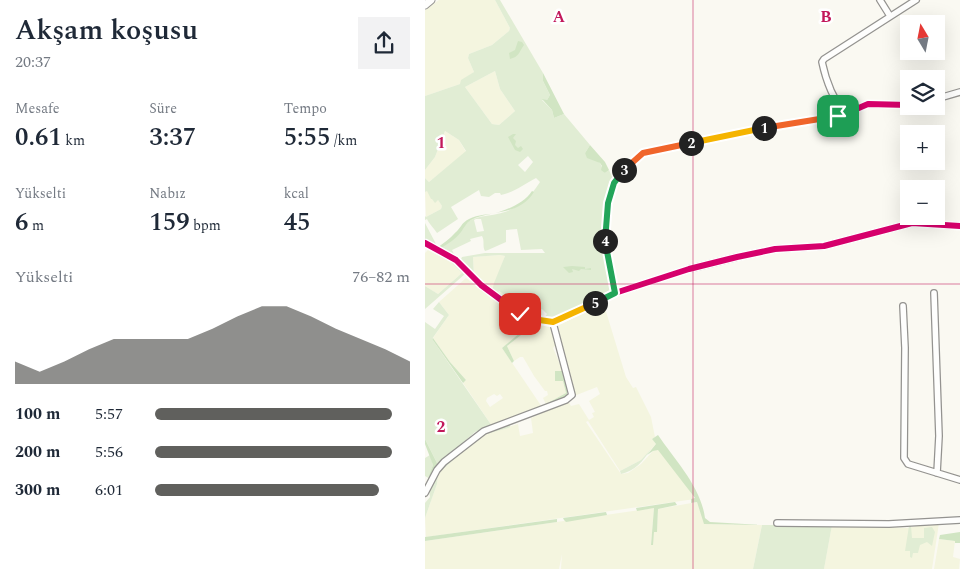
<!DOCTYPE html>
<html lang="tr">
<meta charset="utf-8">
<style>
:root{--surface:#fff;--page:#f2f2f3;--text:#1f2937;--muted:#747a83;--accent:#60605d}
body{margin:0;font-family:Spectral,serif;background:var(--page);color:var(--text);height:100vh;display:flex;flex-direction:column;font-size:19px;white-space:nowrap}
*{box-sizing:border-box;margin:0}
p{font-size:16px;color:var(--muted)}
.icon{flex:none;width:28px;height:28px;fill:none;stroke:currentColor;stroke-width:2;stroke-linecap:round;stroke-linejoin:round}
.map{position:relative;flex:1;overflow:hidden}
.side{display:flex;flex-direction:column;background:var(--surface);width:425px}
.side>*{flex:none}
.needle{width:32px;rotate:350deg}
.fabs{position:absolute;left:475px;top:15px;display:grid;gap:10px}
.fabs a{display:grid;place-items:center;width:45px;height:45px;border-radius:0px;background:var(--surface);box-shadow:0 5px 20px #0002;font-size:25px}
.pin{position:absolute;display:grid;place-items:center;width:42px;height:42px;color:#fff;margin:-21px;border-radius:10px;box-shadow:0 2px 8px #0006}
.km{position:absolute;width:25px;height:25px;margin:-12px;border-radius:50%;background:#222;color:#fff;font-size:14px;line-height:25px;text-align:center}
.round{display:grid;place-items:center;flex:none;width:52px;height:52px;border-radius:0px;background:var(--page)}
.overview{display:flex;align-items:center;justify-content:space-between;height:85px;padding:0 15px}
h1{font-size:28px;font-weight:600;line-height:38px}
.stats{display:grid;grid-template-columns:repeat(3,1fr);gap:8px;height:85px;padding:5px 15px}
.stats div{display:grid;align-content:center}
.stats b{font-size:25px;font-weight:600}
.stats small{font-size:14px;font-weight:400}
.stats p{font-size:14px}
.chart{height:140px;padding:10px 15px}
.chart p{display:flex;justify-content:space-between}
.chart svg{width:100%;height:90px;margin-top:5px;fill:var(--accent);opacity:.7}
ul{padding:0 15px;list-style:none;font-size:16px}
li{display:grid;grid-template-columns:80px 60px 1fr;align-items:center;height:38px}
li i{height:12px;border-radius:6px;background:var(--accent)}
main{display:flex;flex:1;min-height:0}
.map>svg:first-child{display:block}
.farmland{fill:#f4f5df;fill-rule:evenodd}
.green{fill:#e1edd4;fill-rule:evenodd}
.forest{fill:#d1e5c3}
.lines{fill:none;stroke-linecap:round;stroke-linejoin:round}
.minor-casing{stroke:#949390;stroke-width:8}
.tertiary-casing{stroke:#949390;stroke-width:9}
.minor{stroke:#fefefd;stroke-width:5.5}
.tertiary{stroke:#fefefd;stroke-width:7}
.cycleway-casing{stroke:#fff;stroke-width:9}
.cycleway{stroke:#d6006c;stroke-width:6}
.split-1-casing{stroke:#fff;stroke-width:10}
.split-2-casing{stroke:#fff;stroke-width:10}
.split-3-casing{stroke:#fff;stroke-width:10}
.split-4-casing{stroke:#fff;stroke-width:10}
.split-5-casing{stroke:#fff;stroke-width:10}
.split-6-casing{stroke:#fff;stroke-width:10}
.split-1{stroke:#f0652b;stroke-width:6}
.split-2{stroke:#f5b400;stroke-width:6}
.split-3{stroke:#f0652b;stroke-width:6}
.split-4{stroke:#22a559;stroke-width:6}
.split-5{stroke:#22a559;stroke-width:6}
.split-6{stroke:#f5b400;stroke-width:6}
.grid{fill:none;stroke:#c2185b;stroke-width:1;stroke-opacity:0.55}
.grid-label{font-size:16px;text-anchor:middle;font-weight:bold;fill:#c2185b;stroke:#fff;stroke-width:5;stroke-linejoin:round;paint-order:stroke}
</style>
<main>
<section class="side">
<div class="overview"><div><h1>Akşam koşusu</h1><p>20:37</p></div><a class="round"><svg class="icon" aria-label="share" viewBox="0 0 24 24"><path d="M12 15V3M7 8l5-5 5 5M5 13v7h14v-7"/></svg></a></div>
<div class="stats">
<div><p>Mesafe</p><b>0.61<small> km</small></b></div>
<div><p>Süre</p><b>3:37</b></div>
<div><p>Tempo</p><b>5:55<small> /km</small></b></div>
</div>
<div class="stats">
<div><p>Yükselti</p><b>6<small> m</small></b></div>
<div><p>Nabız</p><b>159<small> bpm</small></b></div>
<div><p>kcal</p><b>45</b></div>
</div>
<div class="chart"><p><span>Yükselti</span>76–82 m</p>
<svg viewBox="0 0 160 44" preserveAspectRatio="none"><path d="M0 44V33L10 38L20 33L30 27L40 22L50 22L60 22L70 22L80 17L90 11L100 6L110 6L120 11L130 17L140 22L150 27L160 33V44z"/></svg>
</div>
<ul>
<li><b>100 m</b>5:57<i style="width:93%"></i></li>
<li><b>200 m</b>5:56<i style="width:93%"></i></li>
<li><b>300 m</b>6:01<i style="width:88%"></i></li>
</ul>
</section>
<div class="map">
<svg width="535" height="569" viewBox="0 0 535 569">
<rect width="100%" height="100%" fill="#faf9f2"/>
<path class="farmland" d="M14 0H70L85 28 84 31 67 45 44 54 43 58 49 72 35 84 0 96V10Z
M70 71 75 89 90 111 74 125 67 124 40 87Z
M20 131 34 140 41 152 4 182 0 178V170L10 157Z
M2 190 7 198 13 200 17 206 16 209 1 217 0 192Z
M3 250 26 262 37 273 13 294 0 286V253Z
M75 255 80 256 67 292 49 276 48 257Z
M41 278 58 291 60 289 93 318 104 323V325L77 348 117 407 67 426 38 383 41 380 25 362 8 338 24 315 14 302ZM69 394 72 396 75 394 78 398 65 407 61 401 62 398Z
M74 291 84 298 113 299 112 308 117 309V316L97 313V311L72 295Z
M179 305 201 377 208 388 211 387 226 417 230 437 227 439 231 444 216 460 195 471 163 421 161 422 196 474 203 473 216 464 228 451 233 449 258 480 270 499 1 537 0 518 12 484 13 474 54 436 93 424 95 436 108 433 106 418 143 401 146 406 154 404 164 420 169 417 167 413 170 412 164 401 175 394 172 387 149 396 132 323Z
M109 322 125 325 131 345 128 348 138 371H130V381H138L141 393 121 404 118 398 123 395 122 391H120L109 376 98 357H95L89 361 82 346 105 328 107 323Z
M272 502 280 524 337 525 328 569H136L137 554 134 569H0V541L229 508 226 545H227L229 532 232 531 233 509Z
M514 523 507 569H399L407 525 483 528 492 526V525Z
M514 539 530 541 528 557 535 559 534 569H509Z"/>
<path class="green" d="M70 0H75L118 73V81L125 95 122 100H117L127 110 129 118 139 114 165 145 160 153 175 163 180 173 184 170 189 181 177 236 180 258 187 290 186 293C165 303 142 320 118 319L122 314 117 309H111L113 305V299L84 298 74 291 72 295 67 292 69 283 80 256 75 255 48 257 49 276 35 261 37 257 60 253H120L117 249 96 250 92 229 81 230V242L63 250 60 251C57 246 60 241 57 236L45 239 46 241 27 250 30 256 14 249C22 242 37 225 46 220 54 216 63 216 72 214 94 209 103 200 115 182L111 178C99 184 90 192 76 195L75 193H70L64 197 56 196 54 190 26 207 33 219 12 233C9 228 4 224 2 219L0 220V216L1 217 16 209 17 206 13 200 10 203 7 199H6L2 191 0 192V178L4 182 41 151 34 140 20 131 10 157 0 170V96L35 84 36 80 49 72 43 58 44 54 67 45 84 31 85 28ZM70 71 75 89 90 111 74 125 67 124 40 87ZM103 156 108 162 100 172 93 165ZM51 219H56L59 231 52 232 49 220Z
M0 223 11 244 8 246 0 241Z
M16 254 28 260 40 274 0 309V286L13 294 37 273 26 262 14 256Z
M14 302 24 315 7 339 67 426 50 432 13 465 0 439V322L10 329 19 316 8 309Z
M85 425V427L83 428 54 436 13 474 12 484 0 518V537V503L5 497 4 490 13 470 53 436Z
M226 449C218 461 210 471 196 474L195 471 216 460Z
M5 455 8 465 4 475 5 479 0 476V458Z
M337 525H407L399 569H328Z
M484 526H486L487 538H499V528L507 527 510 532 507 546 502 542 495 545 493 553H488L487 558 485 557V551H480Z"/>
<path class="forest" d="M93 41 97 42 99 45C94 52 94 57 85 59L84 53 90 50Z
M118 73 139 114 129 118 127 110 117 99 122 100 125 95 118 81Z
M88 134H91L88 138 91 141 90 145 93 148 96 146 98 149 95 152 90 150 83 137Z
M165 145 180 162 184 170 180 173 176 170 177 166 175 163 162 158 160 153Z
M107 191 109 192C93 217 67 209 46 220 41 223 39 228 36 232 31 239 21 245 14 249L12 248C18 243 25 239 30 233 36 228 36 223 44 219 53 214 64 215 74 212 86 208 100 202 107 191Z
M147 266 160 267V269L166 268V270L156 269 154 271 147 269 148 272 144 273 138 267Z
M69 298 91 312 116 321V324L107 323 105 328 82 346 89 361 87 363 77 348 104 325V323L93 318Z
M8 338 25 362 41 380 38 383 7 339Z
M130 371H138L140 381 142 382V397L122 405 121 404 141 393 138 381H130Z
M233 435C250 460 276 487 280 518L285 522 337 525 279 524 272 502 266 503V499L270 498 233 450 228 451 222 455 231 444 227 439Z
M0 439 13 465 6 478 4 475 8 465 0 444Z
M250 502 252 505 233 509 232 532H229L228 545H226L229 508 212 511 211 508Z
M181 512 182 515 141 522 139 520 138 518Z
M132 519V522L0 541V537Z
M535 532V543H530V541L514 539 515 535Z"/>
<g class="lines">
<g class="minor-casing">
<path id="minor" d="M455 0 465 16
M511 99 535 92
M420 114C408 99 401 81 397 62L399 59 491 0
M0 243 31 260 56 285 95 314 108 319 128 323 190 293 264 269 312 257 350 249 399 246 487 223 535 226
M190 293 180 241 183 203 189 183 203 165 218 153 338 128 413 117 443 104 484 105
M509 293 514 436 512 473
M478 306 480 348 479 458 483 464 535 480
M0 493 12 470 19 462 59 431 141 400 147 395 128 323
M352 523 464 524 535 520"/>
</g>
<g class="tertiary-casing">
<path id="tertiary" d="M0 5 6 0"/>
</g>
<use href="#minor" class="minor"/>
<use href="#tertiary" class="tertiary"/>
<g class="cycleway-casing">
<path id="cycleway" d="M0 243 31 260 56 285 95 314 108 319 128 323 190 293 264 269 312 257 350 249 399 246 487 223 535 226
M190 293 180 241 183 203 189 183 203 165 218 153 338 128 413 117 443 104 484 105"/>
</g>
<use href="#cycleway" class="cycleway"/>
</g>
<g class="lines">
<g class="split-1-casing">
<path id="split-1" d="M339 128 413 116"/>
</g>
<g class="split-2-casing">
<path id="split-2" d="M266 143 339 128"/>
</g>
<g class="split-3-casing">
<path id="split-3" d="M199 170 218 153 266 143"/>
</g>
<g class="split-4-casing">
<path id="split-4" d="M180 241 183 203 189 183 199 170"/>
</g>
<g class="split-5-casing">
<path id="split-5" d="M170 303 190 293 180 241"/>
</g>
<g class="split-6-casing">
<path id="split-6" d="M95 314 108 319 128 322 170 303"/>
</g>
<use href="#split-1" class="split-1"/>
<use href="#split-2" class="split-2"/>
<use href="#split-3" class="split-3"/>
<use href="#split-4" class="split-4"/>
<use href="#split-5" class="split-5"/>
<use href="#split-6" class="split-6"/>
</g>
<path class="grid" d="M268 0V569M0 284H535"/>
<g class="grid-label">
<text x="134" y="22">A</text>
<text x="401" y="22">B</text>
<text x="16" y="148">1</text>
<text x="16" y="432">2</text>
</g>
</svg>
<div class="fabs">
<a><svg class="needle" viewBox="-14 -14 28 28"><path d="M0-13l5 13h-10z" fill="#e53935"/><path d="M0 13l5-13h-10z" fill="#747a83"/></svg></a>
<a><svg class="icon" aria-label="layers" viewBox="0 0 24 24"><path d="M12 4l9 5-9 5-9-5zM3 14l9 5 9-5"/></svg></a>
<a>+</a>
<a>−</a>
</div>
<div class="pin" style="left:413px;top:116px;background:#1e9e55"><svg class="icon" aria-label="arrive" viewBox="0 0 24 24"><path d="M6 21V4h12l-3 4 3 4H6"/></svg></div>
<div class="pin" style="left:95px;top:314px;background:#d93025"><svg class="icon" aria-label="check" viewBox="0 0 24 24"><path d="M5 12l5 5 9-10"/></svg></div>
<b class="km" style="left:339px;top:128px">1</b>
<b class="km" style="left:266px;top:143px">2</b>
<b class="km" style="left:199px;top:170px">3</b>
<b class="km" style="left:180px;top:241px">4</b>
<b class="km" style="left:170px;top:303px">5</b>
</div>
</main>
